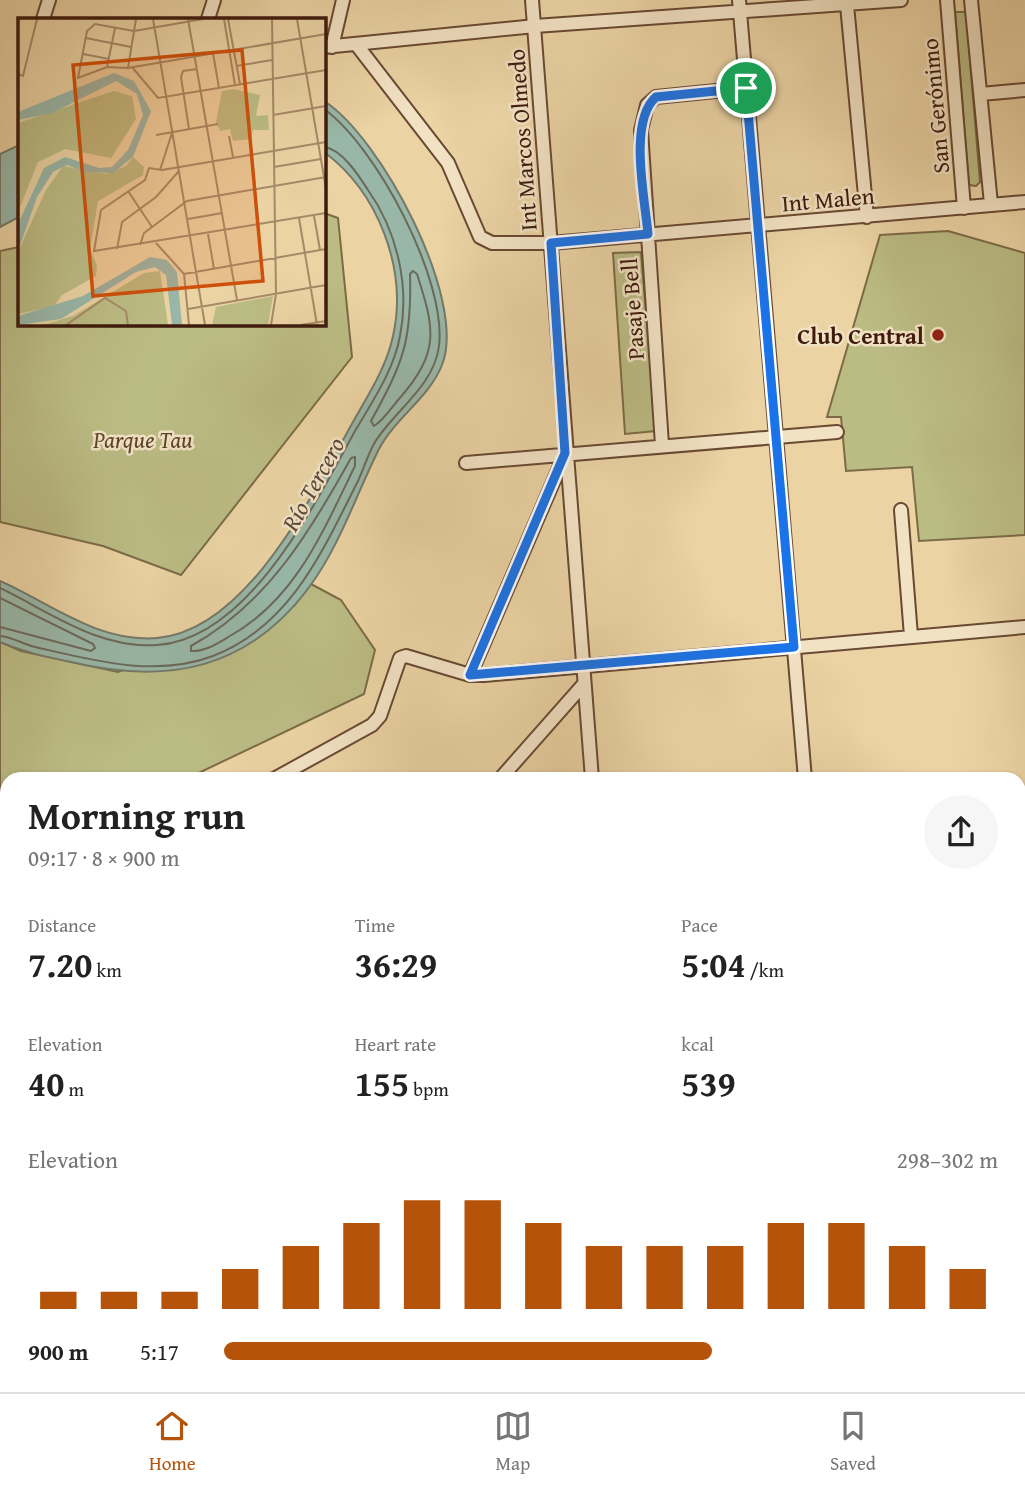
<!DOCTYPE html>
<meta charset="utf-8">
<style>
:root{--surface:#fff;--page:#f6f6f6;--text:#222;--muted:#767676;--line:#e0e0e0;--accent:#b45309}
body{margin:0;font-family:"Gentium Book Plus",serif;background:var(--page);color:var(--text);height:100vh;display:flex;flex-direction:column;font-size:26px;white-space:nowrap}
*{box-sizing:border-box;margin:0}
p{font-size:23px;color:var(--muted)}
.icon{flex:none;width:38px;height:38px;fill:none;stroke:currentColor;stroke-width:2;stroke-linecap:round;stroke-linejoin:round}
.map{position:relative;flex:1;overflow:hidden}
.drawer{position:absolute;left:0px;top:772px;width:1026px;height:621px;display:flex;flex-direction:column;background:var(--surface);border-radius:21px 21px 0 0;box-shadow:0 2px 5px #0004}
.drawer>*{flex:none}
.pin{position:absolute;display:grid;place-items:center;width:60px;height:60px;color:#fff;margin:-30px;border:4px solid #fff;border-radius:50%;box-shadow:0 2px 7px #0007}
.round{display:grid;place-items:center;flex:none;width:74px;height:74px;border-radius:37px;background:var(--page)}
.summary{display:flex;align-items:center;justify-content:space-between;height:119px;padding:0 28px}
h1{font-size:38px;font-weight:800;line-height:52px}
.figures{display:grid;grid-template-columns:repeat(3,1fr);gap:10px;height:119px;padding:7px 28px}
.figures div{display:grid;align-content:center}
.figures b{font-size:35px;font-weight:800}
.figures small{font-size:19px;font-weight:400}
.figures p{font-size:19px}
.chart{height:196px;padding:14px 28px}
.chart p{display:flex;justify-content:space-between}
.chart svg{width:100%;height:126px;margin-top:7px;stroke:var(--accent);stroke-width:6}
ul{padding:0 28px;list-style:none;font-size:23px}
li{display:grid;grid-template-columns:112px 84px 1fr;align-items:center;height:52px}
li i{height:18px;border-radius:9px;background:var(--accent)}
.dock{display:flex;justify-content:space-around;align-items:center;height:98px;border-top:2px solid var(--line);background:var(--surface);font-size:19px;color:var(--muted)}
.dock a{display:grid;justify-items:center;gap:4px}
.dock .current{color:var(--accent)}
.map>svg:first-child{display:block}
.green{fill:#bbbb84;stroke:#7c6b48;stroke-width:2}
.water{fill:#98b7a8;stroke:#74796a;stroke-width:2}
.lines{fill:none;stroke-linecap:round;stroke-linejoin:round}
.shore{stroke:#6b695a;stroke-width:2}
.minor-casing{stroke:#694933;stroke-width:16}
.minor{stroke:#f2e2c4;stroke-width:12}
.route-casing{stroke:#fff;stroke-width:14}
.route{stroke:#1a73e8;stroke-width:9}
.poi-dot{fill:#8f2418;stroke:#f2e2c4;stroke-width:2.5}
.labels{text-anchor:middle;dominant-baseline:central;stroke-width:5;stroke-linejoin:round;paint-order:stroke}
.street-label{font-size:23px;fill:#3e1b0d;stroke:#f2e2c4}
.poi-label{font-size:23px;font-weight:bold;fill:#3e1b0d;stroke:#f2e2c4;text-anchor:end}
.park-label{font-size:23px;font-style:italic;fill:#5d432b;stroke:#f2e2c4}
.water-label{font-size:24px;font-style:italic;fill:#594a3c;stroke:#f2e2c4}
.inset-road{fill:none;stroke:#a68968;stroke-width:2}
.view{fill:#ce500c;fill-opacity:0.15;stroke:#ce500c;stroke-width:3.5}
.inset-edge{fill:none;stroke:#3e1b0d;stroke-width:3.5}
</style>
<div class="map">
<svg width="1025" height="1392" viewBox="0 0 1025 1392">
<rect width="100%" height="100%" fill="#ebd3a4"/>
<filter id="stains"><feTurbulence type="fractalNoise" baseFrequency=".00286" numOctaves="4"/><feColorMatrix values="0 0 0 0 .2 0 0 0 0 .09 0 0 0 0 .02 0 0 0 .5 -.17"/></filter>
<radialGradient id="worn" r=".72"><stop offset=".6" stop-color="#630" stop-opacity="0"/><stop offset="1" stop-color="#630" stop-opacity=".3"/></radialGradient>
<path class="green" d="M955 12H966L980 182 976 186 969 185Z
M324 213 338 218 352 357 181 575 103 546 0 522V251L19 247V324H324Z
M948 231 1025 253V535L919 541 912 467 846 471 841 417H827L880 235Z
M641 252 656 431 625 434 613 253Z
M311 584 341 600 375 650 364 694 186 779H7V1290L0 1294V642L21 651 118 672 294 606Z
M74 1386H427V1392H62Z"/>
<path class="water" d="M324 101C380 136 468 300 442 365 429 398 395 418 379 449 356 495 340 545 310 586 248 670 168 685 71 662 47 657 23 652 0 642V581C50 603 98 643 157 638 245 631 310 499 348 431 364 401 386 370 393 336 408 269 378 192 324 152Z
M19 145V217L0 227V154Z
M7 1363V1386H61L48 1392H0V1366Z
M456 1386H533V1392H456Z"/>
<g class="lines">
<path class="shore" d="M413 271 417 274C435 330 440 352 399 399 392 407 383 421 374 426L371 421C403 363 412 341 410 274Z
M355 457V466C323 531 296 599 230 636 218 643 205 652 191 651V646C267 604 310 532 351 458Z
M0 588C50 612 98 649 157 645 249 639 316 502 355 431 372 402 394 370 400 336 410 286 397 231 368 190 359 176 342 149 324 147
M0 598 93 644 95 648 91 651 0 627
M0 636C12 637 23 644 35 647 92 660 155 678 213 656 291 626 323 550 358 481 364 468 368 454 375 442 395 410 434 386 439 346 447 281 377 147 324 109"/>
<g class="minor-casing">
<path id="minor" d="M532 0 592 779
M739 0 805 779
M947 0 964 208
M971 0 991 204
M847 5 867 217
M43 19 49 0
M208 19 214 0
M356 44 448 163 480 237 492 243H551L1025 202
M324 47 535 26 901 0
M332 47 343 0
M981 94 1025 90
M662 445 641 130 647 105 656 97 746 88
M466 463 837 432
M901 510 911 636
M470 675 564 457
M274 779 372 725 380 716 400 658 406 656 470 675H484L1025 627
M500 779 583 685
M1018 844 1025 843
M1018 1057 1025 1056
M1018 1273 1025 1272
M560 1386V1392
M641 1386 642 1392
M855 1386V1392"/>
</g>
<use href="#minor" class="minor"/>
</g>
<g class="lines">
<g class="route-casing">
<path id="route" d="M746 88 794 647 470 675 565 453 551 243 648 234C645 199 628 121 656 97Z"/>
</g>
<use href="#route" class="route"/>
</g>
<circle class="poi-dot" cx="938" cy="335" r="7"/>
<g class="labels">
<g class="street-label">
<text transform="translate(935 106) rotate(-95)">San Gerónimo</text>
<text transform="translate(522 140) rotate(-94)">Int Marcos Olmedo</text>
<text transform="translate(828 199) rotate(-5)">Int Malen</text>
<text transform="translate(632 309) rotate(-94)">Pasaje Bell</text>
</g>
<g class="poi-label">
<text x="924" y="335">Club Central</text>
</g>
<g class="park-label">
<text x="143" y="439">Parque Tau</text>
</g>
<g class="water-label">
<text transform="translate(313 484) rotate(-61)">Río Tercero</text>
</g>
</g>
<g transform="translate(18 18)">
<rect width="308" height="308" fill="#ebd3a4"/>
<path d="M215 71 242 77 238 98 250 97 251 112H235L233 121 215 123 212 111 202 113 198 104 204 73ZM96 73 114 78 118 101 93 140 47 131 20 144 0 194V105ZM115 139 126 149 125 157 80 183 72 231 79 248 78 258 44 277 36 288 0 296V234L28 172 45 148 88 156 108 148ZM142 253 150 307H25L55 298 126 255ZM255 278 250 307H194L198 289Z" fill="#bbbb84"/>
<path d="M96 55 116 63 133 93 115 139 95 155 67 154 49 147 35 154 19 179 0 233V206L26 150 47 139 81 150 94 149 110 132 125 97 119 76 98 63 34 95 0 102V94ZM132 239 149 242 159 254 164 307H154L148 257 137 249 118 254 43 301 0 307V298L65 278Z" fill="#98b7a8"/>
<path class="inset-road" d="M135 1 187 307M170 1 219 282M185 1 116 13 77 6 69 13 60 60 89 49 110 50 308 16M206 1 217 67M210 1 222 66M279 1 308 171M68 20 113 29M195 35 201 70M65 36 91 41M218 48 254 42M89 49 97 10M114 49 140 80 308 52M110 50 118 1M0 56 5 58 19 1M255 97 308 88M171 111 163 59 165 53 179 51M138 117 200 106M211 118 215 139M308 124 144 152 131 150 127 162 83 192 76 233 308 195M256 149 303 141M142 152 154 115M110 173 134 209M296 198 302 232M281 200 299 307M170 201 204 195M190 216 196 251M138 225 166 256 171 307M122 227 126 215 169 183 308 159M99 231 104 204 138 179 161 153M166 256 308 231M170 291 308 267M48 307 87 280 108 293 110 307M253 307 258 276 254 1M283 307 308 303"/>
<path class="view" d="M224 32 245 263 75 278 55 47Z"/>
<rect width="308" height="308" class="inset-edge"/>
</g>
<rect width="100%" height="100%" filter="url(#stains)"/>
<rect width="100%" height="100%" fill="url(#worn)"/>
</svg>
<div class="pin" style="left:746px;top:88px;background:#1e9e55"><svg class="icon" aria-label="arrive" viewBox="0 0 24 24"><path d="M6 21V4h12l-3 4 3 4H6"/></svg></div>
<section class="drawer">
<div class="summary"><div><h1>Morning run</h1><p>09:17 · 8 × 900 m</p></div><a class="round"><svg class="icon" aria-label="share" viewBox="0 0 24 24"><path d="M12 15V3M7 8l5-5 5 5M5 13v7h14v-7"/></svg></a></div>
<div class="figures">
<div><p>Distance</p><b>7.20<small> km</small></b></div>
<div><p>Time</p><b>36:29</b></div>
<div><p>Pace</p><b>5:04<small> /km</small></b></div>
</div>
<div class="figures">
<div><p>Elevation</p><b>40<small> m</small></b></div>
<div><p>Heart rate</p><b>155<small> bpm</small></b></div>
<div><p>kcal</p><b>539</b></div>
</div>
<div class="chart"><p><span>Elevation</span>298–302 m</p>
<svg viewBox="0 0 160 44" preserveAspectRatio="none"><path d="M5 44V38M15 44V38M25 44V38M35 44V30M45 44V22M55 44V14M65 44V6M75 44V6M85 44V14M95 44V22M105 44V22M115 44V22M125 44V14M135 44V14M145 44V22M155 44V30"/></svg>
</div>
<ul>
<li><b>900 m</b>5:17<i style="width:63%"></i></li>
</ul>
</section>
</div>
<nav class="dock">
<a class="current"><svg class="icon" aria-label="home" viewBox="0 0 24 24"><path d="M3 11l9-7 9 7M6 9v11h12V9"/></svg>Home</a>
<a><svg class="icon" aria-label="map" viewBox="0 0 24 24"><path d="M3 6l6-2 6 2 6-2v14l-6 2-6-2-6 2zM9 4v14M15 6v14"/></svg>Map</a>
<a><svg class="icon" aria-label="saved" viewBox="0 0 24 24"><path d="M7 4h10v16l-5-4-5 4z"/></svg>Saved</a>
</nav>
